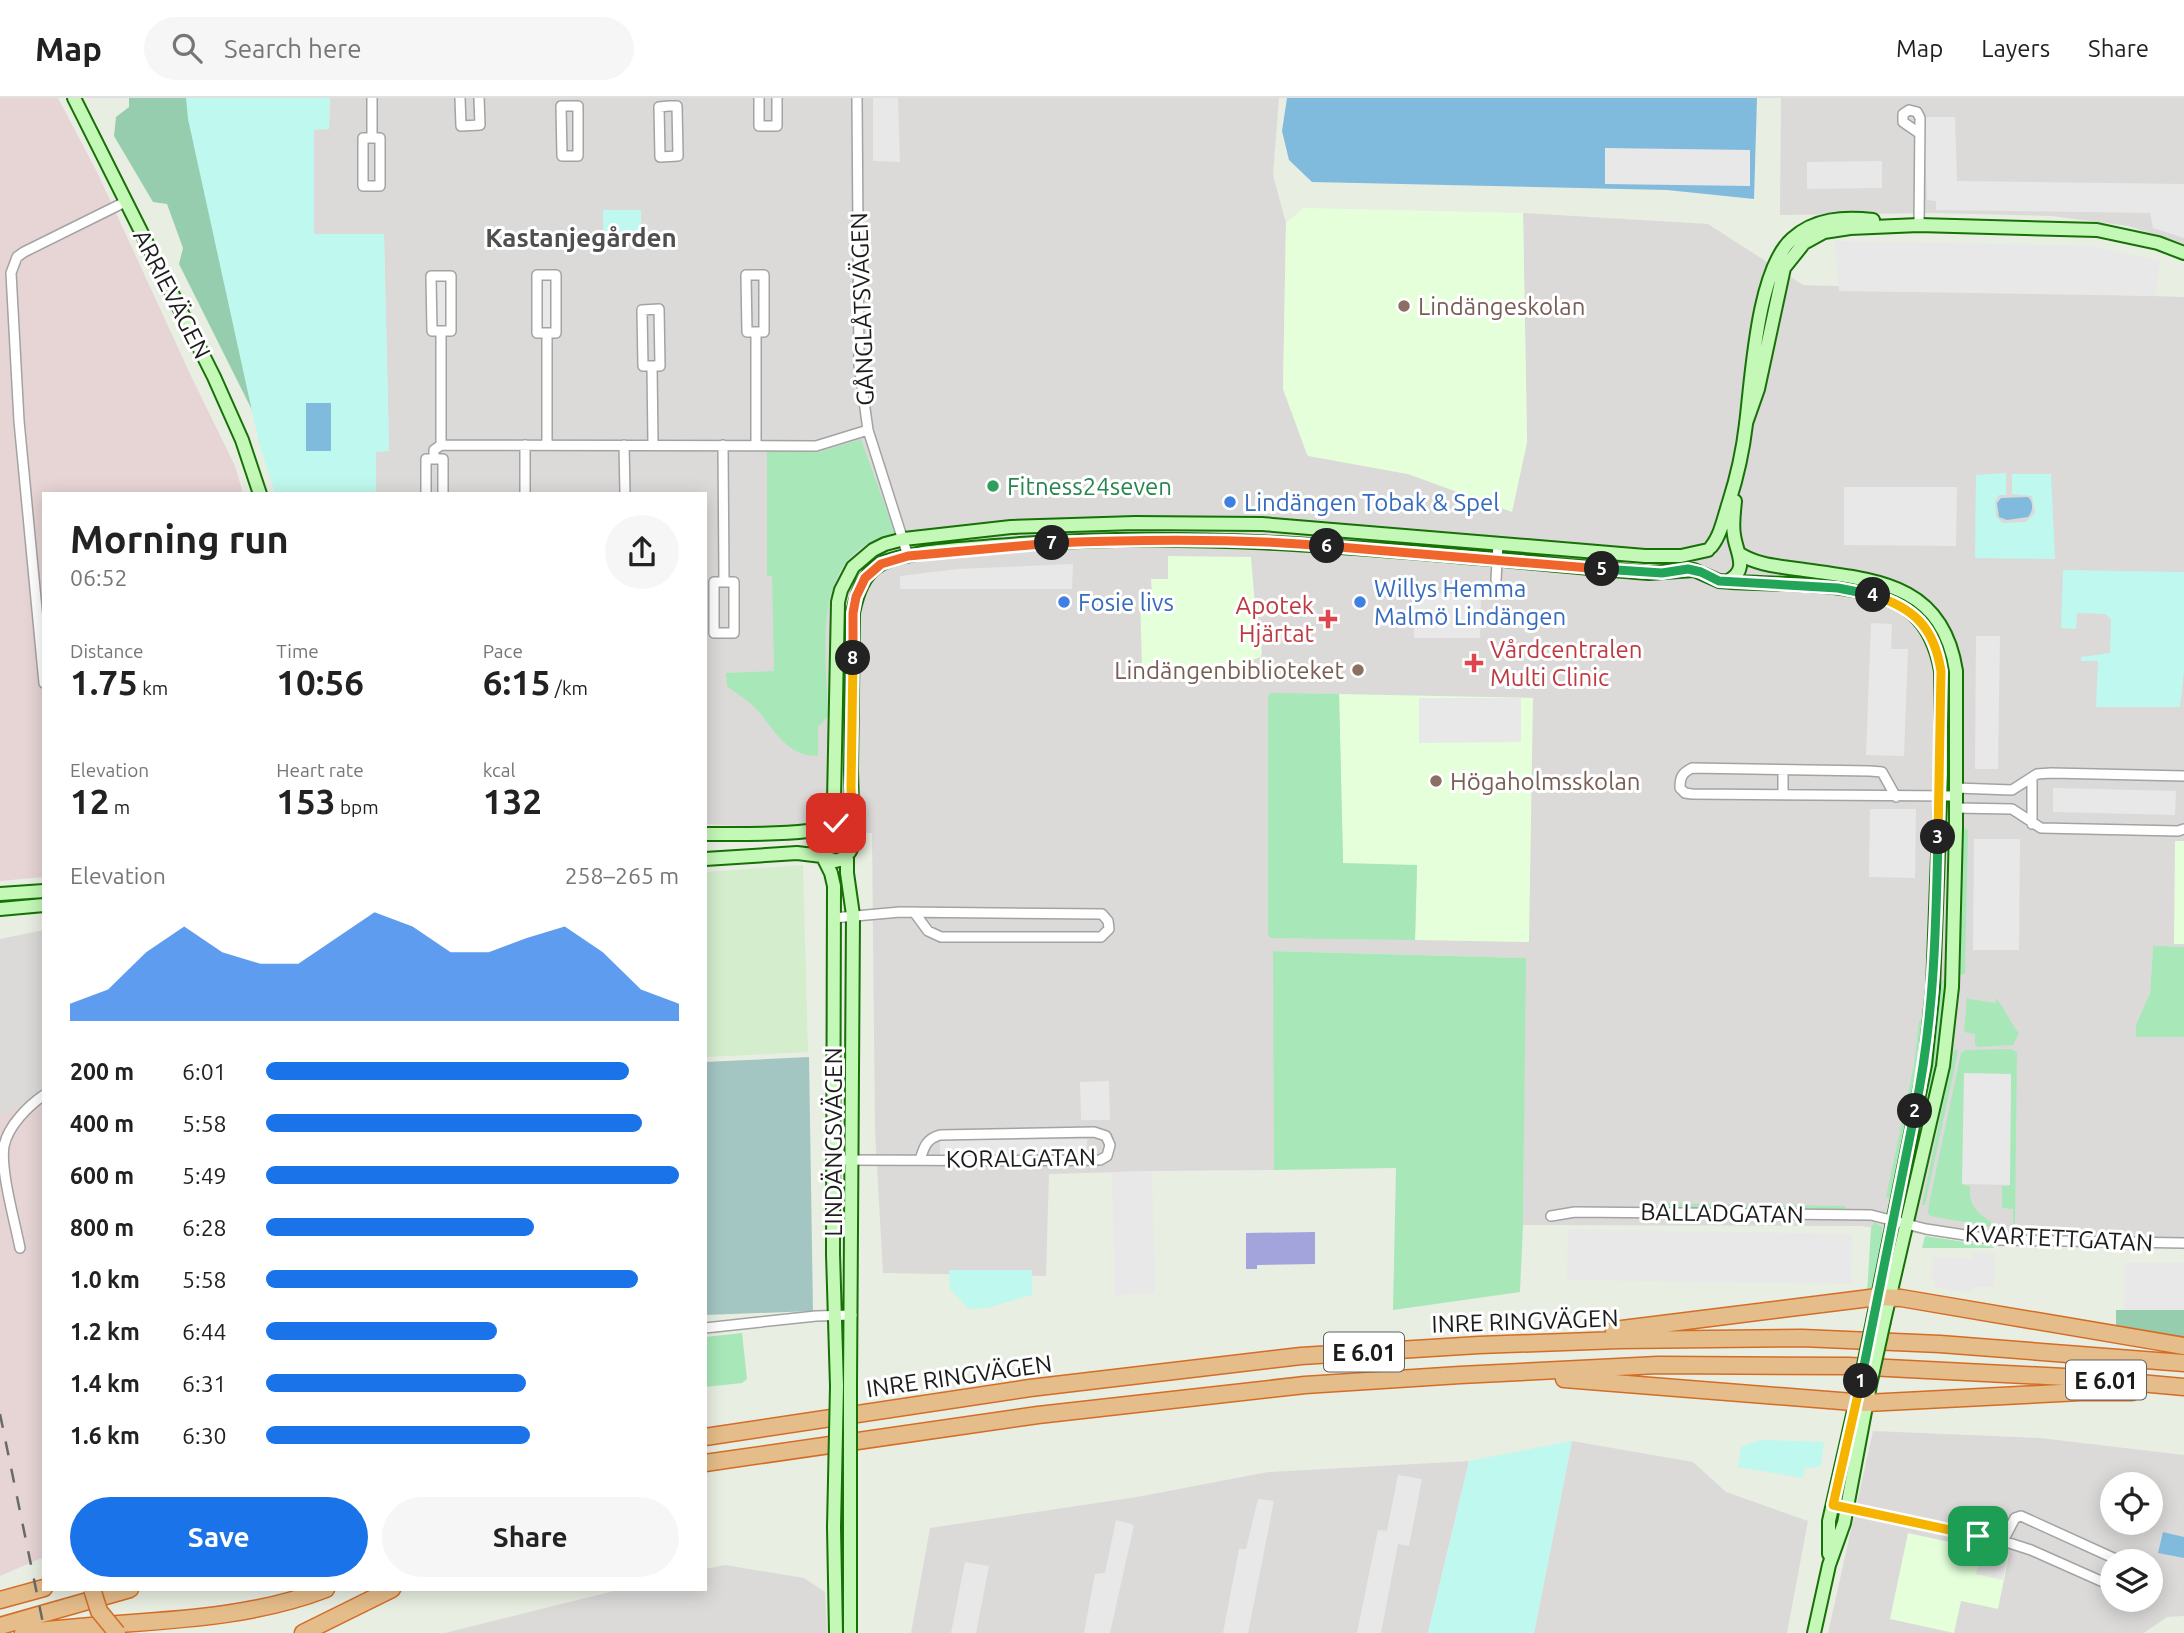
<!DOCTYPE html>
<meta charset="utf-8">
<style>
:root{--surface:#fff;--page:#f6f6f6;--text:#222;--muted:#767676;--line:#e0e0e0;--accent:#1a73e8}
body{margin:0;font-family:Ubuntu,sans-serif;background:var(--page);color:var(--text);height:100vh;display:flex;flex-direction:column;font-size:26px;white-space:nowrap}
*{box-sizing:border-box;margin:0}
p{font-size:23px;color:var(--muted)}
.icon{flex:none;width:38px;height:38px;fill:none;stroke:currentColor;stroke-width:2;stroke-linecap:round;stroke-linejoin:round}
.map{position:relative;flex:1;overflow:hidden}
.panel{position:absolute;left:42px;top:394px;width:665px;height:1099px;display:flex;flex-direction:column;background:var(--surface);border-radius:0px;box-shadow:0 4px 18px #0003}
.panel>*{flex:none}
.tools{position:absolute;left:2100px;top:1374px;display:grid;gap:14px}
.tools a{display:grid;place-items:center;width:63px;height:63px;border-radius:50%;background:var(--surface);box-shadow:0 4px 18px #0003;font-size:35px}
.pin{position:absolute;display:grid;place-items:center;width:60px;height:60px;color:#fff;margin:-30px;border-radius:14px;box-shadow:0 4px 10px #0006}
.km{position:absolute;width:35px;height:35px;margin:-18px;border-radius:50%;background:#222;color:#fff;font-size:19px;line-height:35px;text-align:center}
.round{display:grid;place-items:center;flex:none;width:74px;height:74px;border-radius:37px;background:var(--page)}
.head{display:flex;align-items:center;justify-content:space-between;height:119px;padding:0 28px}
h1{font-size:38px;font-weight:700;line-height:52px}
.figures{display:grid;grid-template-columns:repeat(3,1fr);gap:10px;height:119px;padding:7px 28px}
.figures div{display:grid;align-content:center}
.figures b{font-size:35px;font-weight:700}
.figures small{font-size:19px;font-weight:400}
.figures p{font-size:19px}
.chart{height:196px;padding:14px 28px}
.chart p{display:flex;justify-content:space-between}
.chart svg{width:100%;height:126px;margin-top:7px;fill:var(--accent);opacity:.7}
.cta{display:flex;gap:14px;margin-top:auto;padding:14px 28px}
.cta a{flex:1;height:80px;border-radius:42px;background:var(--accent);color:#fff;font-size:28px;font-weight:700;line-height:80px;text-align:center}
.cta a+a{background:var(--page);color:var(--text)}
ul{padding:0 28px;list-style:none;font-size:23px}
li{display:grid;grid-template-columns:112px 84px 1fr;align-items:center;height:52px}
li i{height:18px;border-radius:9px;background:var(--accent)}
header{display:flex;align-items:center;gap:42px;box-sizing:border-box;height:98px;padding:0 35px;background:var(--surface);border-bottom:2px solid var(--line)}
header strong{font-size:33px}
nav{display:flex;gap:38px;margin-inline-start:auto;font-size:24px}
.search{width:490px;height:63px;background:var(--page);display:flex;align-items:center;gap:18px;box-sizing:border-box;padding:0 24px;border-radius:38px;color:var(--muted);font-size:26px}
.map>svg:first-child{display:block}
.residential{fill:#dbdad9;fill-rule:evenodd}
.industrial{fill:#e7d4d5}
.education{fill:#e4ffda}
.farmland{fill:#d3edcd}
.grass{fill:#a8e8b8}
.forest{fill:#97cdaf}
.cemetery{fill:#a4c6c3}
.park{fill:#bff8ee}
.pitch{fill:#80bbdd}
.parking{fill:#e8e8e8}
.water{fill:#a3a4db}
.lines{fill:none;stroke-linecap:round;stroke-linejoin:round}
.street-casing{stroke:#a3a3a3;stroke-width:12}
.secondary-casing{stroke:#167106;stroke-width:16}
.highway-casing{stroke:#d56c26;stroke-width:19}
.street{stroke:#fff;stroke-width:9}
.secondary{stroke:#c3f8b6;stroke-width:12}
.highway{stroke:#e5bd8a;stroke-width:16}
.rail{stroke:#6a6a6a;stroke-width:2.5;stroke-dasharray:14 14;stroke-linecap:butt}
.secondary-bridge-casing{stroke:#167106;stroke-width:16;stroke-linecap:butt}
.highway-bridge-casing{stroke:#d56c26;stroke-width:19;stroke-linecap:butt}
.secondary-bridge{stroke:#c3f8b6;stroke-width:12}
.highway-bridge{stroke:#e5bd8a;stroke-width:16}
.split-1-casing{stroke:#fff;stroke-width:14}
.split-2-casing{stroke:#fff;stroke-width:14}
.split-3-casing{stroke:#fff;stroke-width:14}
.split-4-casing{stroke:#fff;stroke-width:14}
.split-5-casing{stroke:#fff;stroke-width:14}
.split-6-casing{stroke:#fff;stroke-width:14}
.split-7-casing{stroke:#fff;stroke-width:14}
.split-8-casing{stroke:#fff;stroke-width:14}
.split-9-casing{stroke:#fff;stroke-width:14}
.split-1{stroke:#f5b400;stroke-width:9}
.split-2{stroke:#22a559;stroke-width:9}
.split-3{stroke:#22a559;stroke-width:9}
.split-4{stroke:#f5b400;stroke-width:9}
.split-5{stroke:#22a559;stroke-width:9}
.split-6{stroke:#f0652b;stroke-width:9}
.split-7{stroke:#f0652b;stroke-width:9}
.split-8{stroke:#f0652b;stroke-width:9}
.split-9{stroke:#f5b400;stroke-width:9}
.education-dot{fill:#8d6e63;stroke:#fff;stroke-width:2.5}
.leisure-dot{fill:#2e9e5b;stroke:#fff;stroke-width:2.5}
.shop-dot{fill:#3f7fe0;stroke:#fff;stroke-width:2.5}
.health-dot{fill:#e0444e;stroke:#fff;stroke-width:2.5}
.labels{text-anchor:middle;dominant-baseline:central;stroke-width:6;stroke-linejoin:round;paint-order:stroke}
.shield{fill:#fff;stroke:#606060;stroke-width:2}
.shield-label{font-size:23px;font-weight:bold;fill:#1c1c1c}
.street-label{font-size:24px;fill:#1c1c1c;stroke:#fff}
.education-label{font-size:24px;fill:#785e54;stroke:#fff;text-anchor:start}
.leisure-label{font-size:24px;fill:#27864d;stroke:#fff;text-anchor:start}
.shop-label{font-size:24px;fill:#366cbe;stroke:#fff;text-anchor:start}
.health-label{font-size:24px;fill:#be3a42;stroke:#fff;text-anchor:end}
.neighbourhood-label{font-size:26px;font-weight:bold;fill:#4f4f4f;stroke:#fff}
</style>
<header>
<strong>Map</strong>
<div class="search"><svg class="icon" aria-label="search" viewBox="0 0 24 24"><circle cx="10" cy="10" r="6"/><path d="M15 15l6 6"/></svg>Search here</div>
<nav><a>Map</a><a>Layers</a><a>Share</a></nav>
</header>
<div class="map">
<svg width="2184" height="1535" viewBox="0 0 2184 1535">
<rect width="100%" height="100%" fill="#e9eee2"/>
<path class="residential" d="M330 0H1279L1273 77 1286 125 1283 291 1307 357 1408 376 1512 413 1527 344 1523 115 1708 126 1803 187 2184 199V849H2153L2150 895 2137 939H2184V1144L2010 1148 1861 1128 1523 1127 1525 860 1274 853V1072L1154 1073 1049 1076 1046 1178 883 1175 875 1034 872 735 705 726V396L376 395V353L389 352 384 137 314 136V31H329Z
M1781 0H2184V146L2128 128 2052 118 1933 115 1780 117Z
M44 832V998L0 1017V841Z
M1873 1333 2040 1340 2184 1357V1518L2167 1519 2144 1535H1828ZM2112 1386H2151V1424H2112ZM2112 1463H2151V1502H2112Z
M1572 1343 1693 1364 1726 1394 1808 1423 1787 1535H1534Z
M1469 1363 1428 1535H911L930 1430 1137 1399 1268 1374Z
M725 1467 804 1480 825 1494 827 1535H445L622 1491H705V1471Z"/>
<path class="industrial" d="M0 0H58L98 76 191 278 235 368 243 395 44 396V779L0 783Z
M44 998V1459L0 1478V1017Z"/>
<path class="education" d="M1304 110 1523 115 1527 344 1512 414 1408 376 1308 358 1283 291 1286 125Z
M1168 458 1251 459 1258 543 1262 552 1261 559 1252 562V581L1151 582 1142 571 1140 497 1152 496 1151 481H1168Z
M1339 596 1533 600 1529 844 1415 842 1417 768 1343 766Z
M2175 743H2184V846H2174Z
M1908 1435 2009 1457 1998 1511 1961 1503 1954 1535 1890 1521Z"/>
<path class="farmland" d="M803 767 808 954 705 959V774Z"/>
<path class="grass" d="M861 341 895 435C884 439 870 443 861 450 813 484 827 566 828 618L818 629V658C782 658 773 625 750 605 743 599 734 594 727 588L726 575 774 573 772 478H767V353L819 354Z
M1270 595 1339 596 1343 765 1417 767 1415 842 1271 840 1268 837V599Z
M1963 730 1968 732 1965 876H1960Z
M2153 848 2184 849V939H2136V927L2150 895Z
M1273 853 1526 860 1523 1127 1520 1194 1393 1212 1396 1070 1274 1072Z
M1941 882 1947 883 1938 968 1909 1105 1902 1104 1931 970Z
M1988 893C2004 904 2007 922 2019 935L2013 947 1978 949 1975 946V936L1964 934 1967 899 1969 901 1996 905V900Z
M1919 923H1925L1915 986 1890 1100 1886 1099 1914 967Z
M2011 951 2017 954 2015 1126H2013V1111L2002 1110V1088H2009L2011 978 1965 977 1963 1087 1970 1088C1969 1107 1975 1113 1991 1124V1129L1930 1118 1928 1115 1929 1106 1961 955 1965 952Z
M1954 952H1958L1954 973 1925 1107H1922Z
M1659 1105 1846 1108 1845 1111 1659 1109Z
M1874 1124 1882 1129C1885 1144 1879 1187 1867 1196L1871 1130Z
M1925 1138 1992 1148 1994 1150H1922Z
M742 1235 747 1281 742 1285 705 1289V1239Z"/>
<path class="forest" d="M129 0H223L258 324 179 166 183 150 167 106 153 104 114 38 116 19 129 9Z
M2116 1212H2184V1243L2116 1231Z"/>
<path class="cemetery" d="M809 959 813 1213 705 1217V964Z"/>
<path class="park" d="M186 0H330L329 31 314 32V136H384L389 353 376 354V395H275L259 345 188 21Z
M603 112H641V136H603Z
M2006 375V397H1999L1995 403 1996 419 2003 425 2026 424 2035 415 2032 398 2012 396V376H2051L2055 461 1975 460 1976 377Z
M2063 472 2184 474V573L2180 609H2096L2098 563H2081V559L2110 555 2111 521 2105 516 2077 515 2076 531 2061 530Z
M949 1172H1032V1197L987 1210 969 1211 950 1191Z
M1760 1342 1824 1344 1821 1367 1813 1370 1805 1369 1803 1380 1738 1369 1741 1349Z
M1572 1343 1534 1535H1428L1469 1363Z"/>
<path class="pitch" d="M1287 0H1757L1754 101 1667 92 1312 84 1289 62 1282 33Z
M306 305H331V353H306Z
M2028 399C2034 404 2033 414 2028 419L2007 422 1999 419 1997 405 2001 400Z
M2163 1434 2184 1439V1460L2158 1455Z"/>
<path class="parking" d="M873 0H898L900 64 873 63Z
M1924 19H1955L1957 83 2184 86V140L2153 130 2150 115 1936 112V103L1927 102Z
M1605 50 1750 52V88L1605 86Z
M1882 63V90L1807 91V64Z
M1835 143 2093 148 2160 163 2156 198 1839 193Z
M434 180H448L449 231H434Z
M540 180H553V231H540Z
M1844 389H1957L1956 448 1844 447Z
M1073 466 1072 491H900V478L958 471Z
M1414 495 1481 496 1480 540H1414Z
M1871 525 1892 526 1891 551H1908L1904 658 1866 657Z
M1976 538H2000L1998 671H1975Z
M1419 600H1521V644L1419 645Z
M2053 690 2176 693 2175 717 2053 714Z
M1870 711H1916L1915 780 1869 779Z
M1974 741H2020L2019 852H1973Z
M1964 975 2011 976 2010 1087 1962 1086Z
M1109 983 1110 1022H1081L1080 984Z
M1087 1041V1056L940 1057V1042Z
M1152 1073 1155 1196 1115 1197 1112 1074Z
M1568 1131 1852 1136 1851 1186 1567 1182Z
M1973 1154 1995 1155 1994 1189H1972L1971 1195 1934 1189 1935 1182 1931 1181 1933 1159 1973 1161Z
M2124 1165H2184V1212H2124Z
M1398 1377 1422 1381 1409 1448 1398 1446 1381 1535H1357L1378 1432 1387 1433Z
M1258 1401 1274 1403 1248 1535H1223L1239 1451H1246Z
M1116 1422 1134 1427 1110 1535H1084L1095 1476 1105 1475Z
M1981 1452 2008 1458 2003 1482 1976 1476Z
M965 1464 989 1468 976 1535H951Z"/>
<path class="water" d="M1315 1134V1166L1257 1167V1171H1246V1135Z"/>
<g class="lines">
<g class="street-casing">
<path id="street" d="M372 0V40
M460 0 461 28 480 27 479 0
M759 0V28H777V0
M857 0 859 267 868 332 908 458
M561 8H578V58H562Z
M669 8H677L678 58 660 59 659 9Z
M363 40H380V88H363Z
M1919 127 1920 20 1917 14 1909 12 1903 16V24L1919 35
M441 233H432L431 178H451V233H441V347
M756 234H747L746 177H764V234H756V347
M652 268H643L642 212 659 211 660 268H652L653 346
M525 347V396
M547 347V235H556V177H537V235H547
M624 347 625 396
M723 347 724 484H714V535H734V484H724
M434 361V352L441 347 816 348 868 332
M426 396V361H443V396
M1496 482 1498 445
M44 585 19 323 11 175 17 159 24 154 125 104
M1783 673V697
M2032 680V726
M1956 690 2012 692 2037 676 2051 675 2184 678
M1896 699 1882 674 1870 673 1692 670C1682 675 1680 679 1680 690L1685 695 1692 696 1956 698
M1956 710 2012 711 2041 730 2178 733 2184 731
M833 820 900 814 1102 816 1108 823 1109 831 1101 839H941L928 833 914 814
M834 1062C922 1062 1011 1063 1100 1062L1107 1058 1110 1047 1106 1038 1094 1034 940 1037C926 1041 924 1049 920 1062
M1551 1118 1575 1114 1871 1117 1926 1131 1997 1142 2184 1145
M20 1150C15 1124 0 1072 4 1048 8 1028 28 1008 44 997
M705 1230 816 1218 852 1217
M1833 1407 2003 1443 2031 1452 2112 1488
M2003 1443 2015 1420 2021 1418 2120 1463"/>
</g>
<g class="secondary-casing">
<path id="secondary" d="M74 0 214 279 242 342 260 396
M1746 325 1758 291 1784 170 1804 145 1824 134 1850 130 1919 127 2097 132 2158 145 2184 155
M1711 449C1721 437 1724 419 1729 404 1737 379 1743 352 1746 326 1752 279 1757 172 1792 141 1815 120 1844 119 1873 122
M1740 456C1758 467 1777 468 1797 471 1871 482 1942 482 1956 573V730L1952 889 1943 968 1884 1223
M1728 483C1750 471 1736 455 1734 437 1732 426 1734 414 1735 403
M824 728 833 713 834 702 838 504 841 492 853 469 873 452 885 446 904 441 1011 429 1135 425 1262 426 1645 458H1681L1708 452
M705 736C739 736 774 737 808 733 819 732 828 723 839 725 862 730 855 759 836 763L822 758C814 748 814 739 822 730
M853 740 851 673 853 515C857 496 863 476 881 466 906 453 966 451 995 448 1214 429 1432 457 1649 475L1694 472 1719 483C1772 488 1872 480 1913 516 1930 531 1937 551 1941 573V677L1933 890 1925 967 1873 1223
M847 758V775L853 817 850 1288
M823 759 831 775 834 788 833 1156 837 1288
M705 761 797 755 822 758
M0 796 44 793
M0 811 44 807
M834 1429 836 1535
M1829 1456V1423L1860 1286
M850 1535V1429
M1814 1535 1829 1467 1844 1425 1870 1287"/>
</g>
<g class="highway-casing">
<path id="highway" d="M1614 1232 1878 1199 1901 1200 2184 1248
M1564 1281 1866 1305 2080 1294H2132
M705 1339 1030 1290 1301 1258 1479 1247 1619 1242 1802 1240 1940 1246 2184 1265
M705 1365 1038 1317 1305 1287 1460 1277 1658 1267 1849 1268 2084 1280 2184 1289
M0 1502 44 1490
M0 1528 130 1491
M23 1535C124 1521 230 1528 326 1491
M303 1535 392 1491"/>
</g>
<use href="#street" class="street"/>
<use href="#secondary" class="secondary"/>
<use href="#highway" class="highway"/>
<path class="rail" d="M0 1316 45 1535"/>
<g class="secondary-bridge-casing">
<path id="secondary-bridge" d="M1860 1286 1873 1223
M1870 1287 1884 1223
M834 1429 837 1288
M850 1429V1288"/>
</g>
<g class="highway-bridge-casing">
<path id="highway-bridge" d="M92 1491 99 1513 117 1535"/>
</g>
<use href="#secondary-bridge" class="secondary-bridge"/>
<use href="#highway-bridge" class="highway-bridge"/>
</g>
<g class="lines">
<g class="split-1-casing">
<path id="split-1" d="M1861 1283 1833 1407 1978 1438"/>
</g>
<g class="split-2-casing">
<path id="split-2" d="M1861 1283 1915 1013"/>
</g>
<g class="split-3-casing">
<path id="split-3" d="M1915 1013C1934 922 1936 831 1938 739"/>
</g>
<g class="split-4-casing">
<path id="split-4" d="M1873 497C1914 510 1934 529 1941 573L1938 739"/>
</g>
<g class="split-5-casing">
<path id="split-5" d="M1602 471 1662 475 1688 471 1701 474 1719 483 1838 490 1873 497"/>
</g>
<g class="split-6-casing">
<path id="split-6" d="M1327 448 1602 471"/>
</g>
<g class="split-7-casing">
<path id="split-7" d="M1052 445C1144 441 1235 440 1327 448"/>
</g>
<g class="split-8-casing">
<path id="split-8" d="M853 560V515L856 499 865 480 881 466 908 458 1052 445"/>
</g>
<g class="split-9-casing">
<path id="split-9" d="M836 725 847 729 853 740 851 689 853 560"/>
</g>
<use href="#split-1" class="split-1"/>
<use href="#split-2" class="split-2"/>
<use href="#split-3" class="split-3"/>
<use href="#split-4" class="split-4"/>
<use href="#split-5" class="split-5"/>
<use href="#split-6" class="split-6"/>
<use href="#split-7" class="split-7"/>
<use href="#split-8" class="split-8"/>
<use href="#split-9" class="split-9"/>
</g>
<g class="education-dot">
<circle cx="1404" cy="208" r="7"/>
<circle cx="1358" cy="572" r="7"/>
<circle cx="1436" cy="683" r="7"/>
</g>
<circle class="leisure-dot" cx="993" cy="388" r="7"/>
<g class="shop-dot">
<circle cx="1230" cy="404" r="7"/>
<circle cx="1064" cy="504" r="7"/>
<circle cx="1360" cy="504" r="7"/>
</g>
<g class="health-dot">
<path d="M1324.5 510.5h7v7h7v7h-7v7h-7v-7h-7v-7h7z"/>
<path d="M1470.5 554.5h7v7h7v7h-7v7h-7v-7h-7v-7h7z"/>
</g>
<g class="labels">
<g class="shield">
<rect x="1324" y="1234.5" width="80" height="39" rx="5"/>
<rect x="2066" y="1262.5" width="80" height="39" rx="5"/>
</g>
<g class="shield-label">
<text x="1364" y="1254">E 6.01</text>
<text x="2106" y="1282">E 6.01</text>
</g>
<g class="street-label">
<text transform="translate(172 196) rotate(63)">ARRIEVÄGEN</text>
<text transform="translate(862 211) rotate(-92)">GÅNGLÅTSVÄGEN</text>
<text transform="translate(833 1044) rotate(-90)">LINDÄNGSVÄGEN</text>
<text transform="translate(1021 1060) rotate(-1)">KORALGATAN</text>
<text transform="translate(1722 1115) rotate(1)">BALLADGATAN</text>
<text transform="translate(2059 1140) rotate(3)">KVARTETTGATAN</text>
<text transform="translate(1525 1223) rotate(-2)">INRE RINGVÄGEN</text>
<text transform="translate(959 1278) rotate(-8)">INRE RINGVÄGEN</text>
</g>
<g class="education-label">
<text x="1418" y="208">Lindängeskolan</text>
<text x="1344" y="572" text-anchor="end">Lindängenbiblioteket</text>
<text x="1450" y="683">Högaholmsskolan</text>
</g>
<g class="leisure-label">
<text x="1007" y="388">Fitness24seven</text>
</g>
<g class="shop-label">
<text x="1244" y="404">Lindängen Tobak &amp; Spel</text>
<text x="1374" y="490">Willys Hemma<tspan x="1374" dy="28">Malmö Lindängen</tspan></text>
<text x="1078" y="504">Fosie livs</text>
</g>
<g class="health-label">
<text x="1314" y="507">Apotek<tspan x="1314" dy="28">Hjärtat</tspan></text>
<text x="1490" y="551" text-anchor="start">Vårdcentralen<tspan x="1490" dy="28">Multi Clinic</tspan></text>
</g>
<g class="neighbourhood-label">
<text x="581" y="139">Kastanjegården</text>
</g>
</g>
</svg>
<div class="tools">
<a><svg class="icon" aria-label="locate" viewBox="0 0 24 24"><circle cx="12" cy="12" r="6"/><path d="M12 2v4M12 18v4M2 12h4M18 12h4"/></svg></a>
<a><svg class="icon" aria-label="layers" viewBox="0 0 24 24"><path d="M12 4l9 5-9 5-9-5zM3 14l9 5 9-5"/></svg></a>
</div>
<div class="pin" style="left:1978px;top:1438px;background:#1e9e55"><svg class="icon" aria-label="arrive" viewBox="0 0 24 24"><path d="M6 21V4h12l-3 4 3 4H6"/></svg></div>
<div class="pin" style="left:836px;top:725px;background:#d93025"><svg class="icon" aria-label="check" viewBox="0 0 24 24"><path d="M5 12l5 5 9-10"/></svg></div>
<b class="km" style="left:1861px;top:1283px">1</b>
<b class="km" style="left:1915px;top:1013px">2</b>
<b class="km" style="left:1938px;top:739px">3</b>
<b class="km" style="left:1873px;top:497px">4</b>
<b class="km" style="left:1602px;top:471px">5</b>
<b class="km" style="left:1327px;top:448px">6</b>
<b class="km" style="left:1052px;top:445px">7</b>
<b class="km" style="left:853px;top:560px">8</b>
<section class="panel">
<div class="head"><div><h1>Morning run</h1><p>06:52</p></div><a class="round"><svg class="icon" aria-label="share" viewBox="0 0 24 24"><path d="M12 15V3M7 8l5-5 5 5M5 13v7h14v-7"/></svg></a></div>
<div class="figures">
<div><p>Distance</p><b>1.75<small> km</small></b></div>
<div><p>Time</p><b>10:56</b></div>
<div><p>Pace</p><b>6:15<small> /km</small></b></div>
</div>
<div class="figures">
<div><p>Elevation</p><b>12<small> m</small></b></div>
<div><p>Heart rate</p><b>153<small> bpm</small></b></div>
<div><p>kcal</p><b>132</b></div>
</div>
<div class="chart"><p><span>Elevation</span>258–265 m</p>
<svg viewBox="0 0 160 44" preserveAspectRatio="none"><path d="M0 44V38L10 33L20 20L30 11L40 20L50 24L60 24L70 15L80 6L90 11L100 20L110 20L120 15L130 11L140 20L150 33L160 38V44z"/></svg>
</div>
<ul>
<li><b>200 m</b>6:01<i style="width:88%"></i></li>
<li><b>400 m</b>5:58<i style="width:91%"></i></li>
<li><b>600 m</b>5:49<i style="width:100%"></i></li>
<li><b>800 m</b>6:28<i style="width:65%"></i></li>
<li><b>1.0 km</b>5:58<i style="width:90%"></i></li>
<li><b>1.2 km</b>6:44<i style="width:56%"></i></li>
<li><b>1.4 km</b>6:31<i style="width:63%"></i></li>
<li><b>1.6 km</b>6:30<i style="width:64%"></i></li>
</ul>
<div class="cta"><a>Save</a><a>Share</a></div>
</section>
</div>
